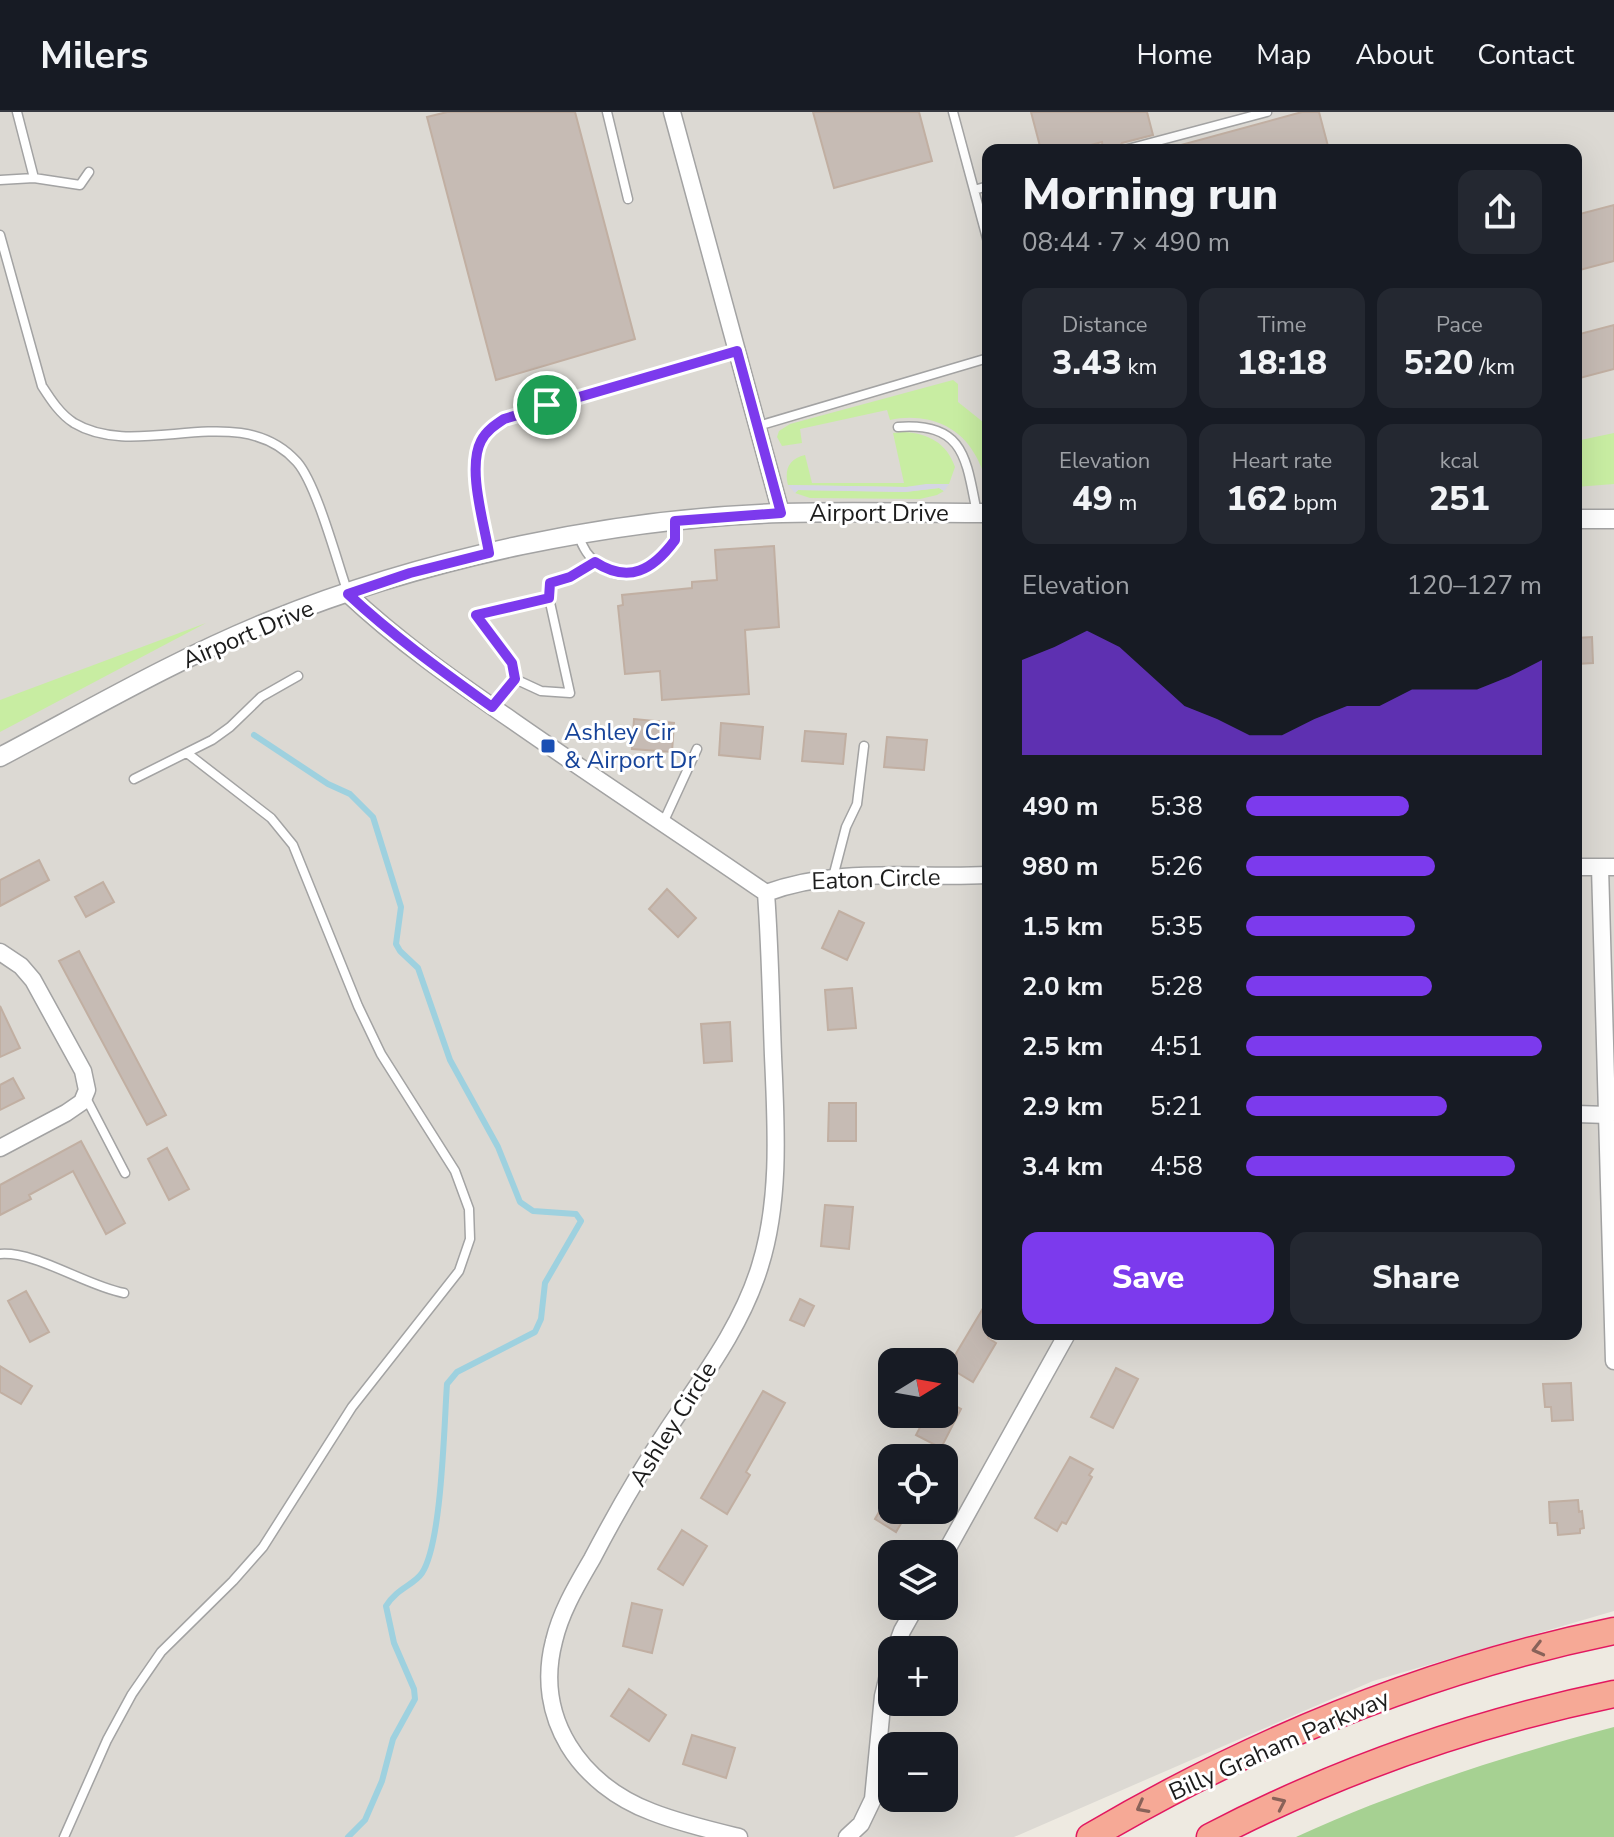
<!DOCTYPE html>
<meta charset="utf-8">
<style>
:root{--surface:#171b24;--page:#242831;--text:#f1f3f6;--muted:#9ea1a6;--line:#363941;--accent:#7c3aed}
body{margin:0;font-family:"Nunito Sans",sans-serif;background:var(--page);color:var(--text);height:100vh;display:flex;flex-direction:column;font-size:30px;white-space:nowrap}
*{box-sizing:border-box;margin:0}
p{font-size:26px;color:var(--muted)}
.icon{flex:none;width:44px;height:44px;fill:none;stroke:currentColor;stroke-width:2;stroke-linecap:round;stroke-linejoin:round}
.map{position:relative;flex:1;overflow:hidden}
.details{position:absolute;left:982px;top:32px;width:600px;height:1196px;display:flex;flex-direction:column;background:var(--surface);border-radius:16px;box-shadow:0 8px 32px #0002}
.details>*{flex:none}
.needle{width:52px;rotate:79deg}
.controls{position:absolute;left:878px;top:1236px;display:grid;gap:16px}
.controls a{display:grid;place-items:center;width:80px;height:80px;border-radius:16px;background:var(--surface);box-shadow:0 8px 32px #0002;font-size:40px}
.pin{position:absolute;display:grid;place-items:center;width:68px;height:68px;color:#fff;margin:-34px;border:4px solid #fff;border-radius:50%;box-shadow:0 2px 8px #0007}
.round{display:grid;place-items:center;flex:none;width:84px;height:84px;border-radius:16px;background:var(--page)}
.headline{display:flex;align-items:center;justify-content:space-between;height:136px;padding:0 40px}
h1{font-size:44px;font-weight:800;line-height:60px}
.figures{display:grid;grid-template-columns:repeat(3,1fr);gap:12px;height:136px;padding:8px 40px}
.figures div{display:grid;align-content:center;border-radius:16px;background:var(--page);text-align:center}
.figures b{font-size:34px;font-weight:800}
.figures small{font-size:22px;font-weight:400}
.figures p{font-size:22px}
.chart{height:224px;padding:16px 40px}
.chart p{display:flex;justify-content:space-between}
.chart svg{width:100%;height:144px;margin-top:8px;fill:var(--accent);opacity:.7}
.button{display:flex;gap:16px;margin-top:auto;padding:16px 40px}
.button a{flex:1;height:92px;border-radius:16px;background:var(--accent);color:#fff;font-size:32px;font-weight:800;line-height:92px;text-align:center}
.button a+a{background:var(--page);color:var(--text)}
ul{padding:0 40px;list-style:none;font-size:26px}
li{display:grid;grid-template-columns:128px 96px 1fr;align-items:center;height:60px}
li i{height:20px;border-radius:10px;background:var(--accent)}
header{display:flex;align-items:center;gap:48px;box-sizing:border-box;height:112px;padding:0 40px;background:var(--surface);border-bottom:2px solid var(--line)}
header strong{font-size:38px}
nav{display:flex;gap:44px;margin-inline-start:auto;font-size:28px}
.map>svg:first-child{display:block}
.airport{fill:#dcd9d3;fill-rule:evenodd}
.grass{fill:#c8eda2}
.forest{fill:#a6d192}
.plaza{fill:#d5d5e4}
.lines{fill:none;stroke-linecap:round;stroke-linejoin:round}
.stream{stroke:#9ed1df;stroke-width:6}
.building{fill:#c6bbb4;stroke:#c1afa2;stroke-width:2}
.service-casing{stroke:#a3a3a3;stroke-width:11}
.minor-casing{stroke:#a3a3a3;stroke-width:19}
.tertiary-casing{stroke:#a3a3a3;stroke-width:21}
.trunk-casing{stroke:#e21860;stroke-width:29}
.service{stroke:#fff;stroke-width:8}
.minor{stroke:#fff;stroke-width:16}
.tertiary{stroke:#fff;stroke-width:18}
.trunk{stroke:#f6a996;stroke-width:26}
.oneway{stroke:#896259}
.route-casing{stroke:#fff;stroke-width:16}
.route{stroke:#7c3aed;stroke-width:10}
.transit-dot{fill:#1a4fb4;stroke:#fff;stroke-width:3}
.labels{text-anchor:middle;dominant-baseline:central;stroke-width:6;stroke-linejoin:round;paint-order:stroke}
.street-label{font-size:24px;fill:#1c1c1c;stroke:#fff}
.transit-label{font-size:24px;fill:#164399;stroke:#fff;text-anchor:start}
</style>
<header>
<strong>Milers</strong>
<nav><a>Home</a><a>Map</a><a>About</a><a>Contact</a></nav>
</header>
<div class="map">
<svg width="1614" height="1725" viewBox="0 0 1614 1725">
<rect width="100%" height="100%" fill="#eeeae1"/>
<path class="airport" d="M0 0H1614V1499L1373 1569 1014 1725H0ZM988 38H1576V1222H988ZM892 1250H944V1302H892ZM892 1346H944V1398H892ZM892 1442H944V1494H892ZM892 1538H944V1590H892ZM892 1634H944V1686H892Z"/>
<path class="grass" d="M953 268 958 272V290L988 314V370C983 361 980 350 974 341 957 311 922 301 890 308L887 298 800 317 802 331 782 334 777 325 779 319 790 312Z
M903 320C928 321 947 331 955 355L949 372 906 375 788 373C784 357 789 347 805 343L812 371H904L893 321Z
M1614 321V372L1576 375V329Z
M939 376 944 379 937 383 920 387 810 386 795 381 798 378 905 380Z
M206 511 0 620V588Z"/>
<path class="forest" d="M1614 1615V1725H1296C1399 1678 1505 1644 1614 1615Z"/>
<path class="plaza" d="M926 372H949L944 379 939 376 905 380 798 378 795 381 788 373 906 375Z"/>
<g class="lines">
<path class="stream" d="M254 623 328 672 350 682 373 705 401 795 396 832 400 839 418 856 450 948 498 1035 520 1090 533 1099 576 1102 581 1109 545 1171 541 1207 535 1220 457 1260 447 1272C444 1313 442 1431 422 1461 414 1473 397 1476 386 1494L394 1531 414 1577 415 1587 393 1627 382 1669 365 1708 348 1725"/>
</g>
<path class="building" d="M447 0H575L635 227 496 268 427 5Z
M813 0H919L932 49 834 76Z
M1031 0H1147L1153 23 1122 31 1117 38H1103L1102 30 1072 38H1041Z
M1302 0H1319L1329 38H1181V33Z
M1614 93V149L1576 159V103Z
M1614 213V257L1576 267V223Z
M774 434 779 515 745 518 749 582 662 588 660 559 625 562 618 494 623 493 622 483 692 476V470L717 468 715 438Z
M1592 525 1593 551 1576 552V526Z
M634 607 674 611 672 640 632 637Z
M721 611 763 615 760 647 719 643Z
M805 619 846 622 843 652 802 649Z
M887 625 927 628 924 658 884 655Z
M39 748 49 768 0 794V768Z
M103 770 114 790 86 805 75 785Z
M667 777 696 806 678 825 649 797Z
M839 799 864 811 847 848 822 836Z
M79 839 166 1003 147 1013 59 849Z
M852 876 856 916 828 918 825 878Z
M0 894 20 936 0 945Z
M730 910 732 949 704 951 701 912Z
M13 966 24 986 0 998V973Z
M829 991H856V1029H828Z
M81 1029 125 1111 106 1122 73 1059 29 1083 31 1087 0 1103V1073Z
M167 1036 189 1077 169 1088 148 1047Z
M825 1093 853 1095 849 1137 821 1134Z
M26 1179 49 1220 30 1230 8 1189Z
M800 1187 814 1194 804 1214 790 1208Z
M988 1188V1226L996 1231 973 1270 948 1255Z
M0 1254 32 1274 21 1292 0 1280Z
M1116 1256 1138 1267 1113 1316 1091 1305Z
M1571 1271 1573 1308 1552 1309 1551 1295H1545L1543 1272Z
M763 1279 785 1291 746 1360 750 1363 727 1402 701 1386Z
M944 1288 961 1297 941 1336 916 1323 927 1302H944Z
M1070 1345 1093 1357 1089 1363 1092 1365 1066 1412 1062 1410 1057 1419 1035 1406Z
M892 1378V1398H909L896 1420 875 1407Z
M1578 1388 1579 1400 1582 1399 1584 1416 1580 1417V1421L1558 1423 1557 1411H1550L1549 1390Z
M682 1418 707 1434 683 1473 658 1457Z
M632 1491 662 1498 652 1541 623 1534Z
M629 1577 666 1603 649 1629 611 1604Z
M692 1623 735 1636 726 1666 683 1652Z"/>
<g class="lines">
<g class="service-casing">
<path id="service" d="M17 0 34 66
M607 0 628 87
M953 0 988 130
M1124 38 1267 0
M0 68 34 66 80 73 89 60
M974 78 988 74
M0 123 42 274C51 288 60 302 74 311 139 350 239 285 297 350 317 373 337 450 348 481
M758 314 988 246
M898 315C965 310 966 347 977 401
M579 423C584 446 611 470 636 461 644 458 651 451 657 446 663 441 672 435 675 428 678 422 675 415 675 409
M488 440 477 377 475 346 481 329 488 319 504 307 547 293 737 239
M515 567 541 579 570 581 549 486
M492 595 515 567 512 551 476 503 549 486 550 471 570 465 595 450
M134 667 212 628 230 615 261 585 298 564
M663 711 697 637
M833 765 846 715 857 692 864 634
M85 984 125 1061
M0 1142C36 1139 86 1174 124 1181
M64 1725 107 1628 132 1582 161 1540 233 1469 263 1435 352 1295 459 1159 470 1127 469 1097 455 1059 381 942 358 894 293 733 271 706 187 641"/>
</g>
<g class="minor-casing">
<path id="minor" d="M672 0 781 401
M348 482C399 530 455 569 513 609 596 667 682 723 766 781
M1576 755H1614
M1600 755 1614 1249
M766 781C839 754 912 767 988 763
M0 840 21 854 33 868 83 959 87 978 82 990 66 1001 0 1036
M1576 1002 1608 1003
M944 1443 1067 1222
M895 1538 902 1519 916 1494
M739 1725C710 1718 680 1711 652 1700 580 1673 534 1606 554 1529 561 1499 577 1473 592 1447 615 1403 641 1358 668 1317 702 1266 742 1214 760 1154 781 1087 776 1013 773 944 771 890 770 835 766 781
M847 1725 861 1712 873 1687 883 1584 892 1547"/>
</g>
<g class="tertiary-casing">
<path id="tertiary" d="M1576 407H1614
M0 645C89 598 176 547 270 509 424 446 615 406 782 401 851 399 920 401 988 401"/>
</g>
<g class="trunk-casing">
<path id="trunk" d="M1090 1725C1253 1629 1429 1557 1614 1519
M1210 1725C1337 1659 1474 1611 1614 1582"/>
</g>
<use href="#service" class="service"/>
<use href="#minor" class="minor"/>
<use href="#tertiary" class="tertiary"/>
<use href="#trunk" class="trunk"/>
</g>
<defs><path id="oneway-chevron" d="M-2-3.5L2.5 0L-2 3.5" fill="none" stroke-width="1.6" stroke-linecap="round" stroke-linejoin="round" transform="scale(2)"/></defs>
<g class="oneway">
<use href="#oneway-chevron" transform="translate(1538 1537) rotate(166)"/>
<use href="#oneway-chevron" transform="translate(1280 1691) rotate(-25)"/>
<use href="#oneway-chevron" transform="translate(1142 1695) rotate(152)"/>
</g>
<g class="lines">
<g class="route-casing">
<path id="route" d="M737 239 781 401 675 409V428C653 458 629 472 595 450L570 465 550 471 549 486 476 503 512 551 515 567 492 595C442 559 393 524 348 482L410 461 489 441C484 411 467 356 481 329 486 319 495 313 504 307Z"/>
</g>
<use href="#route" class="route"/>
</g>
<rect class="transit-dot" x="540" y="626" width="16" height="16" rx="4"/>
<g class="labels">
<g class="street-label">
<text x="879" y="401">Airport Drive</text>
<text transform="translate(248 522) rotate(-23)">Airport Drive</text>
<text transform="translate(876 767) rotate(-2)">Eaton Circle</text>
<text transform="translate(673 1312) rotate(-58)">Ashley Circle</text>
<text transform="translate(1279 1633) rotate(-24)">Billy Graham Parkway</text>
</g>
<g class="transit-label">
<text x="564" y="620">Ashley Cir<tspan x="564" dy="28">&amp; Airport Dr</tspan></text>
</g>
</g>
</svg>
<div class="controls">
<a><svg class="needle" viewBox="-14 -14 28 28"><path d="M0-13l5 13h-10z" fill="#e53935"/><path d="M0 13l5-13h-10z" fill="#9ea1a6"/></svg></a>
<a><svg class="icon" aria-label="locate" viewBox="0 0 24 24"><circle cx="12" cy="12" r="6"/><path d="M12 2v4M12 18v4M2 12h4M18 12h4"/></svg></a>
<a><svg class="icon" aria-label="layers" viewBox="0 0 24 24"><path d="M12 4l9 5-9 5-9-5zM3 14l9 5 9-5"/></svg></a>
<a>+</a>
<a>−</a>
</div>
<div class="pin" style="left:547px;top:293px;background:#1e9e55"><svg class="icon" aria-label="arrive" viewBox="0 0 24 24"><path d="M6 21V4h12l-3 4 3 4H6"/></svg></div>
<section class="details">
<div class="headline"><div><h1>Morning run</h1><p>08:44 · 7 × 490 m</p></div><a class="round"><svg class="icon" aria-label="share" viewBox="0 0 24 24"><path d="M12 15V3M7 8l5-5 5 5M5 13v7h14v-7"/></svg></a></div>
<div class="figures">
<div><p>Distance</p><b>3.43<small> km</small></b></div>
<div><p>Time</p><b>18:18</b></div>
<div><p>Pace</p><b>5:20<small> /km</small></b></div>
</div>
<div class="figures">
<div><p>Elevation</p><b>49<small> m</small></b></div>
<div><p>Heart rate</p><b>162<small> bpm</small></b></div>
<div><p>kcal</p><b>251</b></div>
</div>
<div class="chart"><p><span>Elevation</span>120–127 m</p>
<svg viewBox="0 0 160 44" preserveAspectRatio="none"><path d="M0 44V15L10 11L20 6L30 11L40 20L50 29L60 33L70 38L80 38L90 33L100 29L110 29L120 24L130 24L140 24L150 20L160 15V44z"/></svg>
</div>
<ul>
<li><b>490 m</b>5:38<i style="width:55%"></i></li>
<li><b>980 m</b>5:26<i style="width:64%"></i></li>
<li><b>1.5 km</b>5:35<i style="width:57%"></i></li>
<li><b>2.0 km</b>5:28<i style="width:63%"></i></li>
<li><b>2.5 km</b>4:51<i style="width:100%"></i></li>
<li><b>2.9 km</b>5:21<i style="width:68%"></i></li>
<li><b>3.4 km</b>4:58<i style="width:91%"></i></li>
</ul>
<div class="button"><a>Save</a><a>Share</a></div>
</section>
</div>
